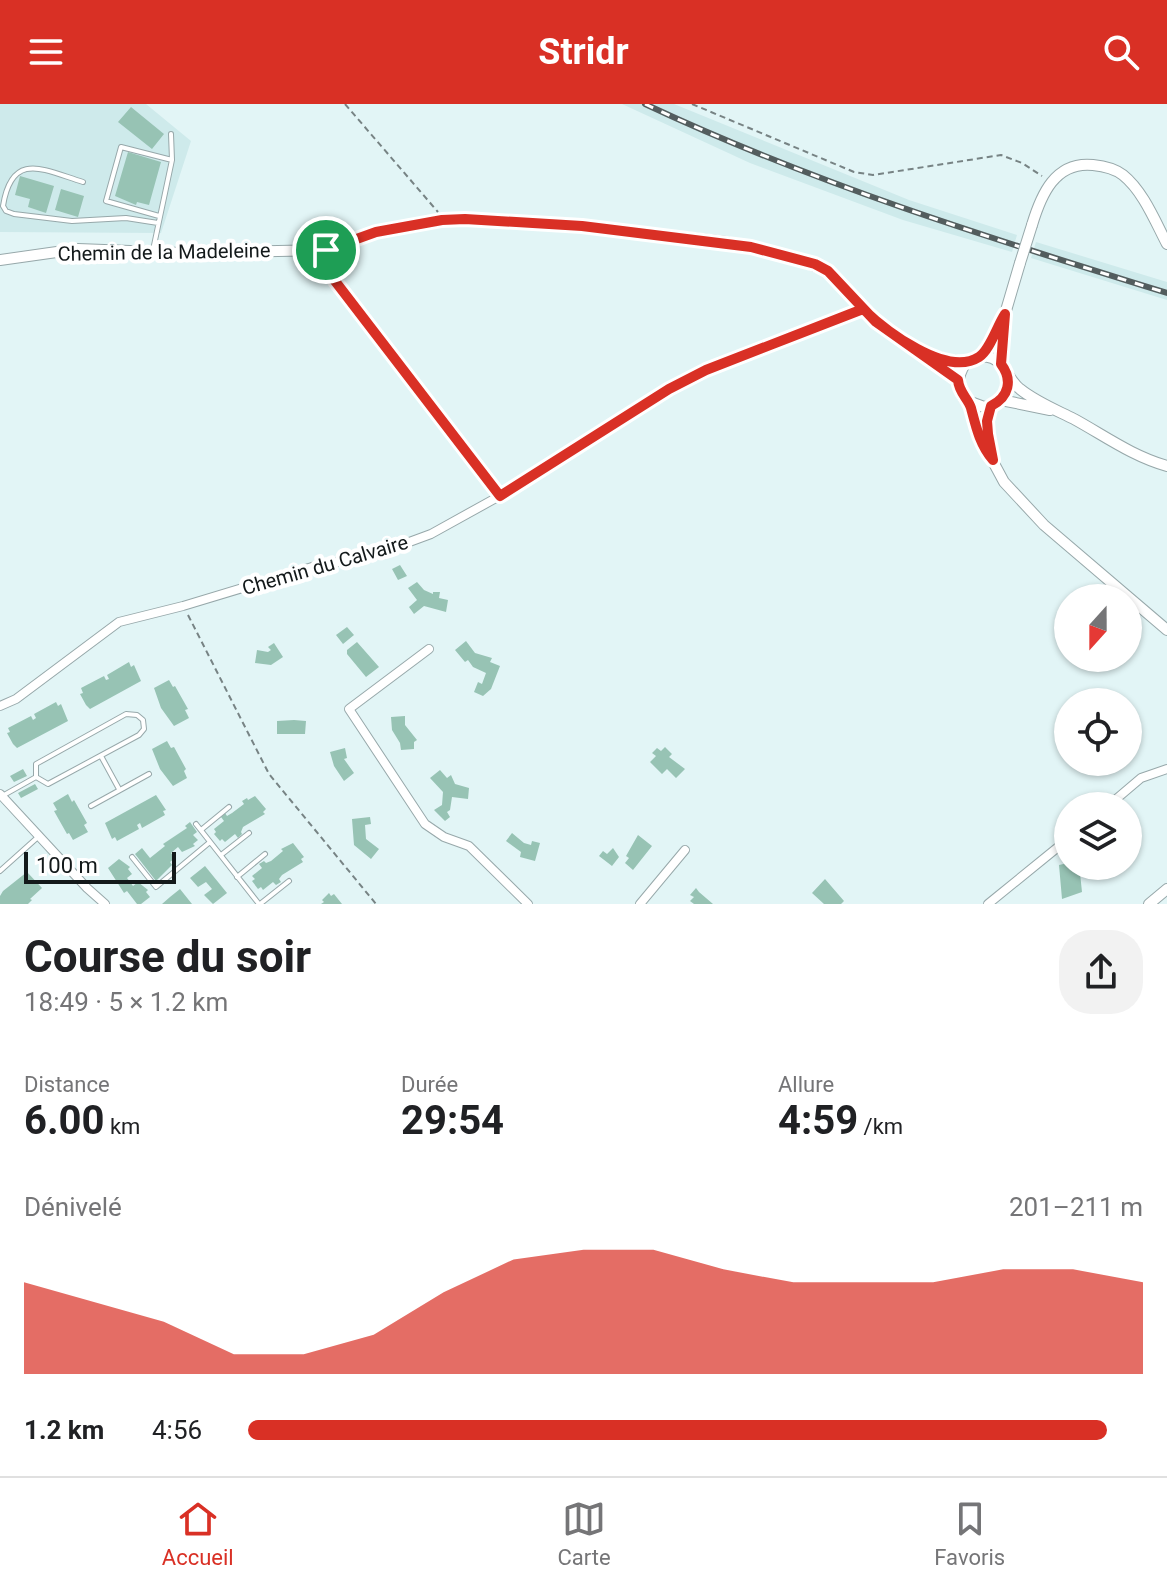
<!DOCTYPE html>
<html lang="fr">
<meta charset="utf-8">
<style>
:root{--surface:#fff;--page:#f2f2f2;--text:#202124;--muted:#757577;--line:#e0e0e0;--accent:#d93025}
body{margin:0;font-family:Roboto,sans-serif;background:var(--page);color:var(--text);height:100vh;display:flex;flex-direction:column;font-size:30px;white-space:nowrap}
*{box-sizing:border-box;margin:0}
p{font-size:26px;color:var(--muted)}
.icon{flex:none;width:44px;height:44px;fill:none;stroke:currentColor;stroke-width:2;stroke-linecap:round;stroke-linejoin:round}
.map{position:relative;height:800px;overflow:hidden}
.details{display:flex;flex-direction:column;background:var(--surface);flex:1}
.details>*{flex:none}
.needle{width:52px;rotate:201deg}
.buttons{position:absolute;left:1054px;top:480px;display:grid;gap:16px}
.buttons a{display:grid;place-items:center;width:88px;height:88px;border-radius:50%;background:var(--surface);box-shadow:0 2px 6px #0004;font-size:40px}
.scale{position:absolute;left:24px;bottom:20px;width:152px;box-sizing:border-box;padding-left:8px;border:4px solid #13191a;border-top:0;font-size:22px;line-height:28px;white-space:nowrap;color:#13191a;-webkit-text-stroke:6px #fff;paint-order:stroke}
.pin{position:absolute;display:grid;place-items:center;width:68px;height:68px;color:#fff;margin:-34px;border:4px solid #fff;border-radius:50%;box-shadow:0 2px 8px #0007}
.round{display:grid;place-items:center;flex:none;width:84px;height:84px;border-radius:32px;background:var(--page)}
.headline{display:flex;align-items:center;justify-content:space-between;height:136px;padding:0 24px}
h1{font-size:44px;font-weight:700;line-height:60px}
.metrics{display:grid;grid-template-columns:repeat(3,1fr);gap:12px;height:136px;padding:8px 24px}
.metrics div{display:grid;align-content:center}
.metrics b{font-size:40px;font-weight:700}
.metrics small{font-size:22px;font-weight:400}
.metrics p{font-size:22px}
.chart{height:224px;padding:16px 24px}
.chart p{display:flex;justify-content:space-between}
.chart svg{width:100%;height:144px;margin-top:8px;fill:var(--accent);opacity:.7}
ul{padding:0 24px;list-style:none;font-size:26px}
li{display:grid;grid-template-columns:128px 96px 1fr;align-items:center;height:60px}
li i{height:20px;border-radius:10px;background:var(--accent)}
header{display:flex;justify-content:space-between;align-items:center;height:104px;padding:0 24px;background:var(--accent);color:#fff;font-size:36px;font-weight:700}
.tabs{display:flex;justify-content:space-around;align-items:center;height:112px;border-top:2px solid var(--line);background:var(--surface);font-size:22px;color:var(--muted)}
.tabs a{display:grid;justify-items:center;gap:4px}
.tabs .selected{color:var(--accent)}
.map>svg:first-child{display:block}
.built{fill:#ceeaeb}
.building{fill:#97c3b4}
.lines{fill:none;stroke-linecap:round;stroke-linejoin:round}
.service-casing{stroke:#97a8aa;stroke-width:6}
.minor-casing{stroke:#97a8aa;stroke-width:10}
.tertiary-casing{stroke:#97a8aa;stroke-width:12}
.path{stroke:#778384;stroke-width:2;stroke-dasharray:6 4;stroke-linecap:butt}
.service{stroke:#fff;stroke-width:4}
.minor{stroke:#fff;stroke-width:8}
.tertiary{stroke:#fff;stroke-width:10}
.rail-casing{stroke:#535d5e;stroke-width:6}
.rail{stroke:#fff;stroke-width:3;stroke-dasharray:9;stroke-linecap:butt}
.tertiary-bridge-casing{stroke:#97a8aa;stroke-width:12;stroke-linecap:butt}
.tertiary-bridge{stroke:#fff;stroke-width:10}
.route-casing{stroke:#fff;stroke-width:16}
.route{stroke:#d93025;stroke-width:10}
.labels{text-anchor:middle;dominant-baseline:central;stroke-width:8;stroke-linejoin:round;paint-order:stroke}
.street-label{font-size:20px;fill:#13191a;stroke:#fff}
</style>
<header><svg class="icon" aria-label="menu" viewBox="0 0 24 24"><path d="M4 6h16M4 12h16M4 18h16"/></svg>Stridr<svg class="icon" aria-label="search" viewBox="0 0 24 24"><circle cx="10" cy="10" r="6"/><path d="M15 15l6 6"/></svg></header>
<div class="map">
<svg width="1167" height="800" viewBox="0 0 1167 800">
<rect width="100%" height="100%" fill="#e2f5f6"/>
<path class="built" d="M0 0H146L191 37 161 129 0 128Z
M622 0H674L909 96 1017 131 1012 148 903 116 750 59Z
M1036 138 1167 178V196L1031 154Z"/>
<path class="building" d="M131 3 164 30 152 45 118 18Z
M128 48 161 58 149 101 137 98 136 101 115 92Z
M20 72 54 82 46 109 28 103 30 95 15 91Z
M61 85 84 92 78 113 55 106Z
M400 461 407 472 398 476 392 465Z
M417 478 424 486 433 490V488H440L439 494 448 496 446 508 424 502 414 510 409 503 417 496 408 484Z
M347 523 354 531 343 540 336 531Z
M466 537 475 549 492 554 490 558 500 562 491 585 483 592 474 588 478 578 482 580 486 569 473 563 468 556 465 558 455 546Z
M357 538 379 563 366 573 347 550V546Z
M274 539 283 553 271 561 255 559 257 546 268 548 271 546 268 543Z
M129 558 131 563 134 561 141 577 90 605 86 601 80 590 83 589 81 584 104 572 106 576 109 575 107 571Z
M169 576 173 583 175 582 188 605 185 606 189 614 174 622 161 604 154 584Z
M56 598 58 602 61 600 68 617 17 644 13 640 7 629 10 628 8 624 31 612 33 616 36 614 34 610Z
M405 612V621L417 636 414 638V645L401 646 400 639 392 626 391 613Z
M294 616 306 617 305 630H277V617Z
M167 637 171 644 174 643 186 665 184 667 187 674 173 682 160 665 152 645Z
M665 643 672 650 669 653 685 665 676 674 667 665 662 670 650 658 656 652 652 649 657 644 661 647Z
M345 644 347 654 344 655 354 669 344 677 334 662 330 648Z
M23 665 27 672 14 678 10 672Z
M440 666 447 674 451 671 455 680 469 684 468 695 452 693 450 706 447 708 450 713 445 717 434 706 442 701 443 688 430 674Z
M35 680 38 685 21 694 18 689Z
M68 690 72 698 74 696 87 719 84 721 88 728 73 736 69 729 67 730 54 707 57 706 53 699Z
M156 691 166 706 163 707 165 711 142 724 140 719 137 721 139 725 117 737 115 733 112 735 105 719Z
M255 692 266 705 263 708 265 710 243 723 241 728 242 730 238 734 235 730 225 738 222 735 220 737 214 730 216 728 214 725 224 717 221 713 225 709 227 712 232 709 244 700 242 697 247 694 248 696Z
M370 713 371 720 365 721 366 735 379 745 371 755 354 741 352 715Z
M190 718 197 728 193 731 198 736 193 740 195 742 182 748 178 743 171 749 175 754 170 758 172 761 156 777 135 750 142 744 150 754 165 742 163 740 187 724 185 722Z
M512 729 524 739 531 741 532 737 540 739 535 757 520 753 521 748 506 737Z
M638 731 652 742 633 766 625 759 629 754 626 752Z
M293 739 304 753 301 755 303 758 282 771 279 775 281 778 276 781 273 778 263 786 261 783 258 785 252 777 255 775 252 772 262 764 259 760 264 757 266 759 271 757 283 747 281 745Z
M613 744 619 753 612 762 599 752 603 747 607 750Z
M119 755 130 763 128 765 132 770 127 774 133 782 138 778 148 786 146 788 150 793 141 800H137L127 787 124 789 108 764Z
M1068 759V762H1074L1076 770 1080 769 1082 788 1062 795 1059 761Z
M205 762 227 789 213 800 204 791 212 785 206 778 198 783 190 774Z
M27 768 42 784 30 795 32 796 28 800H0V792L3 787Z
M825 775 844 797 841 800H824L812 789Z
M696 784 699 788 713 800H694L690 797 694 793 690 791Z
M180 785 192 800H162L170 793Z
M329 789 331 792 334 790 342 800H321L324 798 322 796Z"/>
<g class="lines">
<g class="service-casing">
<path id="service" d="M83 78C44 66 12 46 3 102L6 107 14 110 72 117 126 114 158 119
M159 112 106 97 121 43 172 56
M153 146 172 56 171 30
M126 610 137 611 143 616 144 625 139 631 48 680 36 673V660Z
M101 652 119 685
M4 691 36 673
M91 702 149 670
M196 720 259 800
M201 726 229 703
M221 751 249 729
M132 753 156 783 210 738
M0 767 38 733
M237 773 265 750
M260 800 289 777"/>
</g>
<g class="minor-casing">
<path id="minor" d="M429 545 349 605 425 720 444 733 469 742 528 800
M0 602 16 595 119 518 183 502 312 463 374 451 431 430 505 389 669 285 706 266 863 205
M0 690 87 784 105 800
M1108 702 1141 674 1167 665
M640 800 685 746
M988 800 1068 735"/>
</g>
<g class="tertiary-casing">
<path id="tertiary" d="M1032 121C1041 91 1055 57 1093 61 1103 62 1114 64 1123 71 1143 87 1155 117 1167 140
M0 156 78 145 182 149 326 146 376 128 442 116 465 115 582 122 726 138 788 152 828 167 876 218 958 276
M923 248 948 256 968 258
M980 253 1004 212
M1001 260 1005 210 1020 159
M1008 274C1008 291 1000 300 984 303L965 296C950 276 965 245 992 254 1006 260 1008 276 1020 285 1036 298 1056 306 1074 315 1105 332 1132 352 1167 362
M1001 296 1050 306
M970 300 976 326 1004 378 1044 421 1167 526
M991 302C986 322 990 335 993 354
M1149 800 1167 785"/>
</g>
<path class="path" d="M345 0 438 108
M692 0 854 68 873 71 1001 51 1022 59 1042 72
M328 155 335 177 494 386
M188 511 269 670 376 800"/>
<use href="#service" class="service"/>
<use href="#minor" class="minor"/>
<use href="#tertiary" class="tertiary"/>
<g class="rail-casing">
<path id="rail" d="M645 0C813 79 989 134 1167 189"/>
</g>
<use href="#rail" class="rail"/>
<g class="tertiary-bridge-casing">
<path id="tertiary-bridge" d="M1020 159 1032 121"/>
</g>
<use href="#tertiary-bridge" class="tertiary-bridge"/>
</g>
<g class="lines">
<g class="route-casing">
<path id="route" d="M326 146 376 128 442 116 465 115 582 122 751 143 815 160 828 167 876 218 958 276C959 289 968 294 971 304 976 323 980 341 993 356L988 330 987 317 991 302C1009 293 1013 276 1001 260L1005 210C997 222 990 246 979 253 946 274 885 226 863 205L706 266 669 285 500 392 335 177 326 146"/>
</g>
<use href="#route" class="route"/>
</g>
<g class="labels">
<g class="street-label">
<text transform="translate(164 148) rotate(-1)">Chemin de la Madeleine</text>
<text transform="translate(325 461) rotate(-16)">Chemin du Calvaire</text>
</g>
</g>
</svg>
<div class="buttons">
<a><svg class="needle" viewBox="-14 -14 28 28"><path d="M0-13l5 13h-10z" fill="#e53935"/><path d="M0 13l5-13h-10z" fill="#757577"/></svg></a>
<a><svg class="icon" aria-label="locate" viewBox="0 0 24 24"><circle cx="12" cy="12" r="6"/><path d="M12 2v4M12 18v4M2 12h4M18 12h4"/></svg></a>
<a><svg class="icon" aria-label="layers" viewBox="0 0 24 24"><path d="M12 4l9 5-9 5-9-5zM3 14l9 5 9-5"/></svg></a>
</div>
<div class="scale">100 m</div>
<div class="pin" style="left:326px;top:146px;background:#1e9e55"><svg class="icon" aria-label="arrive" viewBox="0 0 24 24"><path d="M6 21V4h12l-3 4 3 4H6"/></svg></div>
</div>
<section class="details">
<div class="headline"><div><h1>Course du soir</h1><p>18:49 · 5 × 1.2 km</p></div><a class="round"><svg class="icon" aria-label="share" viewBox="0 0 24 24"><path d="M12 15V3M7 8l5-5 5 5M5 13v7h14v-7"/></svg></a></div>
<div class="metrics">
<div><p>Distance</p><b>6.00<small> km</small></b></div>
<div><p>Durée</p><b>29:54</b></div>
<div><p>Allure</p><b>4:59<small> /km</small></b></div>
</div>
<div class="chart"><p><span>Dénivelé</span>201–211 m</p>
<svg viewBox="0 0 160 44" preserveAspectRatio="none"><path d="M0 44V16L10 22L20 28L30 38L40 38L50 32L60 19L70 9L80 6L90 6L100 12L110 16L120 16L130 16L140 12L150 12L160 16V44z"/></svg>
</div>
<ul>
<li><b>1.2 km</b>4:56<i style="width:96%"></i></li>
</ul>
</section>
<nav class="tabs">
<a class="selected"><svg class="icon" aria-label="home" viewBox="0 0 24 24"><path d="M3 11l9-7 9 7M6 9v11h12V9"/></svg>Accueil</a>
<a><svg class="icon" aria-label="map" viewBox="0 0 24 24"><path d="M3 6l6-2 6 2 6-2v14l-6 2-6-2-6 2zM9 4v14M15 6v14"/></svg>Carte</a>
<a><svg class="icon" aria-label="saved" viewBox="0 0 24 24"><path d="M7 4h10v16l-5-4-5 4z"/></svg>Favoris</a>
</nav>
